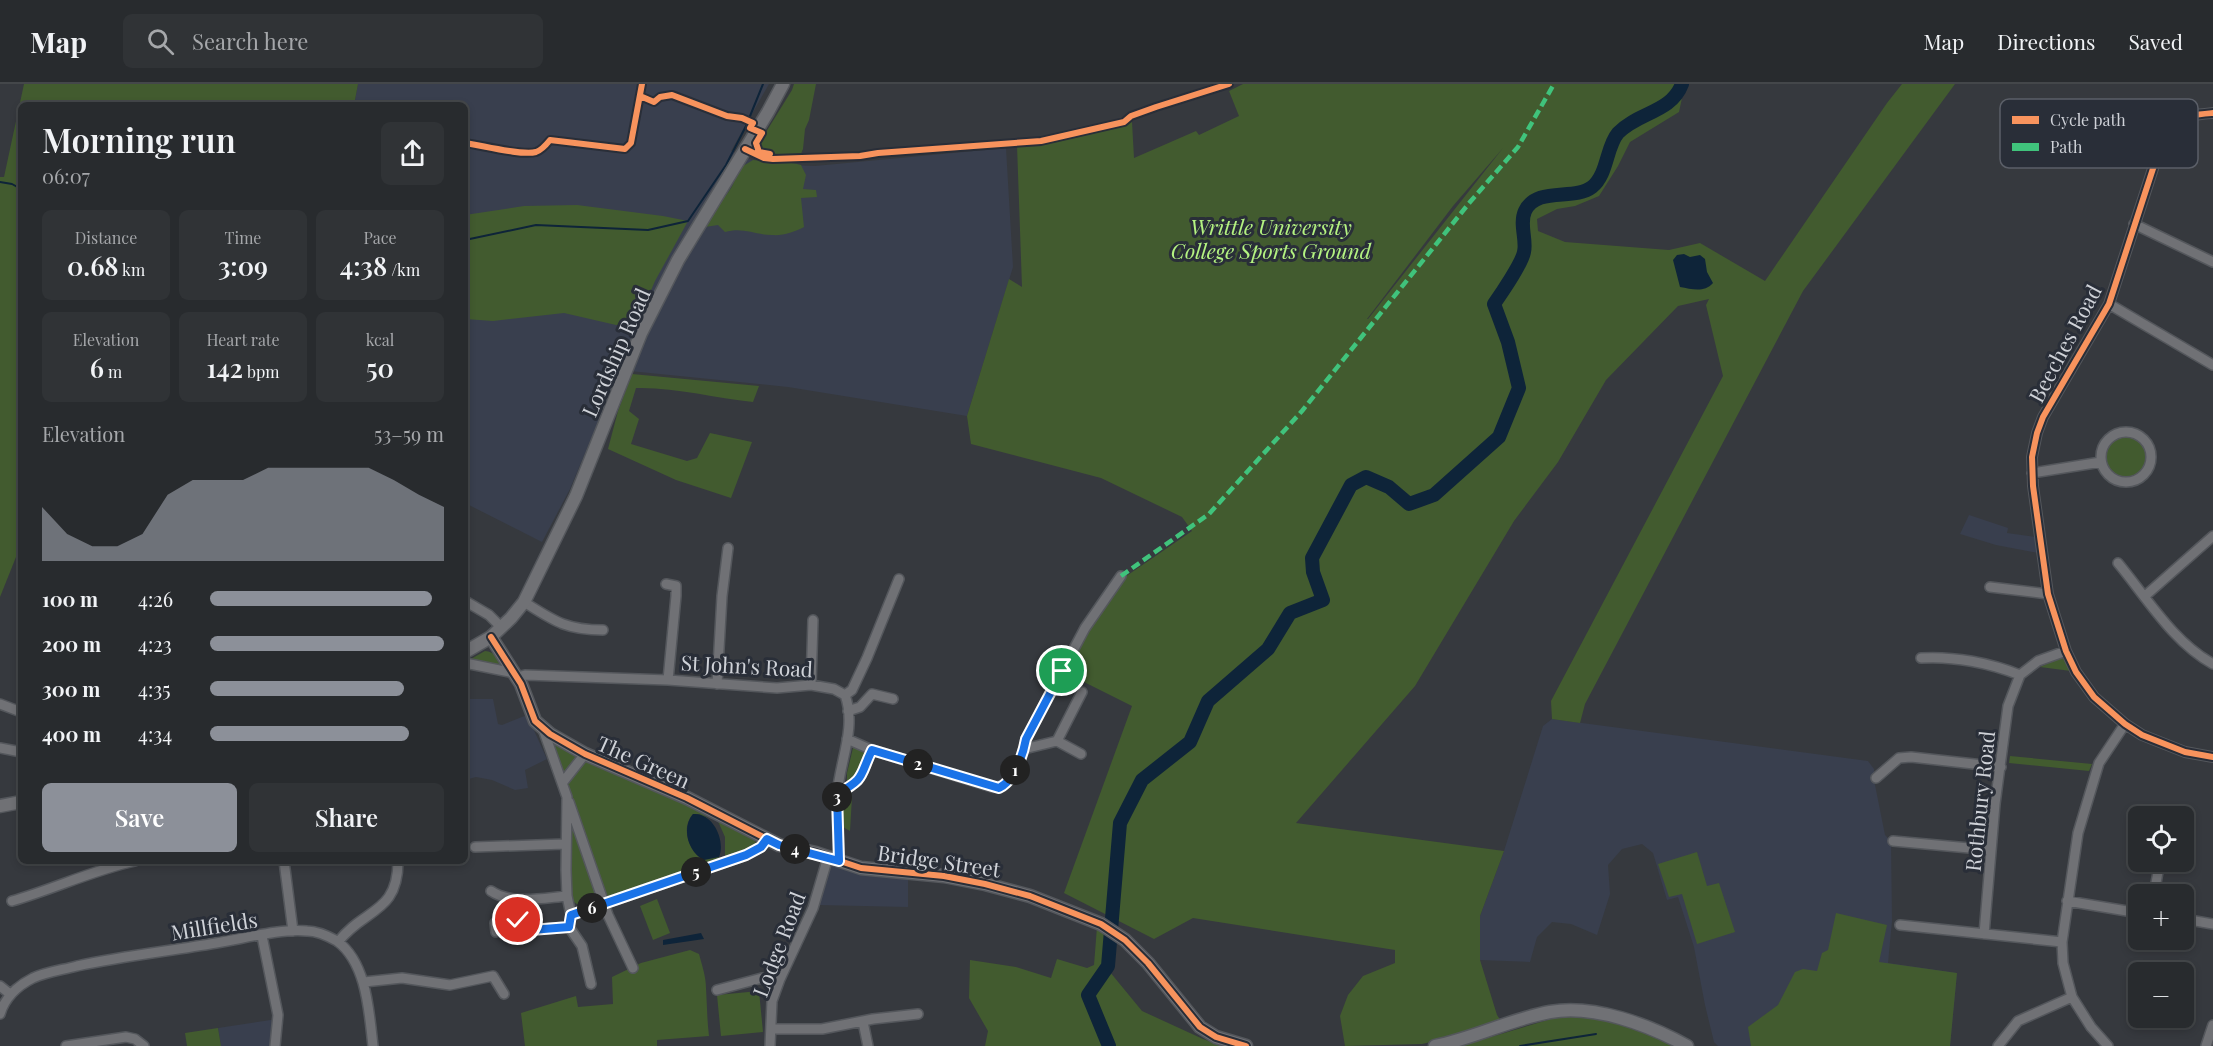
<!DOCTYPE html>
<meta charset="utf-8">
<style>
:root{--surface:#282b2e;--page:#303336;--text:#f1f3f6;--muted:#a5a7aa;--line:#44474a;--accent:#8c9099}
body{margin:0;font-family:"Playfair Display",serif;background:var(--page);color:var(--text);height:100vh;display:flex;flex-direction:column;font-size:22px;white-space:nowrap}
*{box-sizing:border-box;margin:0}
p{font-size:20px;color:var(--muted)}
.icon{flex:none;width:33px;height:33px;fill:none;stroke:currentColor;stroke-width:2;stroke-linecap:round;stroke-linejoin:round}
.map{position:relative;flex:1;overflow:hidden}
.details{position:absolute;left:18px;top:18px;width:450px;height:762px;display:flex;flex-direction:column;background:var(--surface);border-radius:9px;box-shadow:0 3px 9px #0003,0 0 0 2px var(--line)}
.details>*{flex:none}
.fabs{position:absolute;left:2128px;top:722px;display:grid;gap:12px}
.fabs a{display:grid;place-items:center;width:66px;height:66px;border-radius:9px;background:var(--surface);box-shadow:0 3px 9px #0003,0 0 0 2px var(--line);font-size:30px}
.pin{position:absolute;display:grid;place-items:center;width:51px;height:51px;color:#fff;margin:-26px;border:3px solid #fff;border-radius:50%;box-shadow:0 2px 6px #0007}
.km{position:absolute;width:30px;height:30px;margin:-15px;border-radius:50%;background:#222;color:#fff;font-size:16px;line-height:30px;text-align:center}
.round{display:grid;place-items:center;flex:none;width:63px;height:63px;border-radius:9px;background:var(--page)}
.summary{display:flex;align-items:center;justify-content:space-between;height:102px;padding:0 24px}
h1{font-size:33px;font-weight:600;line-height:45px}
.stats{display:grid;grid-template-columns:repeat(3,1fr);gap:9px;height:102px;padding:6px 24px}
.stats div{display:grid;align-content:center;border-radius:9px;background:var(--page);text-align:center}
.stats b{font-size:26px;font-weight:600}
.stats small{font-size:16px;font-weight:400}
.stats p{font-size:16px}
.chart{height:168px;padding:12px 24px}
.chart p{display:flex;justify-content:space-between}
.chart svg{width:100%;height:108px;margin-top:6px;fill:var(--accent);opacity:.7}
.cta{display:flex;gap:12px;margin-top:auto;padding:12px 24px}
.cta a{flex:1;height:69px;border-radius:9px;background:var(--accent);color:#fff;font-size:24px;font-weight:600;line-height:69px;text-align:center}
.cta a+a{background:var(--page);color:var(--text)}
ul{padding:0 24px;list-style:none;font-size:20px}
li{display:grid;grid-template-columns:96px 72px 1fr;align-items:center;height:45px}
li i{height:15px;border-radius:8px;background:var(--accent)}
header{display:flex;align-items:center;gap:36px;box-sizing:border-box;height:84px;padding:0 30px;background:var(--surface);border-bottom:2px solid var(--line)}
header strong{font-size:28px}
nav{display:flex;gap:33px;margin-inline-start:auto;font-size:21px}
.search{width:420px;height:54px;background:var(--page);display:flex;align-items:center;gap:15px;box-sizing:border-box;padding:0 21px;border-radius:9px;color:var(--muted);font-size:22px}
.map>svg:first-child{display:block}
.built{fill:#393f4e}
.green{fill:#425b2f;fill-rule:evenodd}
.water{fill:#0e2439}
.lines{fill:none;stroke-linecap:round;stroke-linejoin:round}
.stream{stroke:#0e2439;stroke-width:2}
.river{stroke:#0e2439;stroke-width:14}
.street-casing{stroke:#54575c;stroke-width:12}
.secondary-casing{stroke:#54575c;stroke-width:15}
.street{stroke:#707175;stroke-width:9}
.secondary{stroke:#707175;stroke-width:12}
.quiet{stroke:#40c37c;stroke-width:4.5;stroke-dasharray:9 4.5;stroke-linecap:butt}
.cycleway-casing{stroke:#292e38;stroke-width:10}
.cycleway{stroke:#f8935d;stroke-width:6}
.route-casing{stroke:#fff;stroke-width:12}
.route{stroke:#1a73e8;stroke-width:8}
.labels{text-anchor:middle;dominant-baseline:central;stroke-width:6;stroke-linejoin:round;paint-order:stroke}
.park-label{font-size:21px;font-style:italic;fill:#b4f381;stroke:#292e38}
.street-label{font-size:21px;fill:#cfd2d8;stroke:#292e38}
.key{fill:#292e38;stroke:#5b5f68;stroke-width:1.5}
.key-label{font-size:16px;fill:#cfd2d8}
</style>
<header>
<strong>Map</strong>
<div class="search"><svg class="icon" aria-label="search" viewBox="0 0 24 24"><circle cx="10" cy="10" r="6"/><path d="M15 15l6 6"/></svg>Search here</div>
<nav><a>Map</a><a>Directions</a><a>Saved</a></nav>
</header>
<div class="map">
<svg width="2213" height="962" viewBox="0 0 2213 962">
<rect width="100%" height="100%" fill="#36393e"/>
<path class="built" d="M358 0H769L731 67 761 80 815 82 1006 64 1013 183 967 332 788 303 620 286 570 405 542 458 465 419V21H354Z
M1969 431 2008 444 2007 449 2036 453 2038 469 1996 461 1960 450Z
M465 615H493L498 640 502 641 527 631 547 675 525 686 528 704 515 706 492 696 476 693 465 696Z
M1552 635 1868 677 1874 685V696L1885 751 1891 757 1892 837 1888 879 1957 889 1950 962H1718L1714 958 1705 921 1694 863 1678 813 1667 816 1653 769 1642 760 1622 765 1608 781 1610 810 1597 851 1571 840 1552 838 1537 853 1530 878 1480 876V832L1504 767 1543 642Z
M831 778 908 791V823L818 821Z
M277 935 273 962H221L218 944Z"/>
<path class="green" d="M24 0H358L354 21H21V468H18L0 513V93H4Z
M794 0H816L809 36 805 45 803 65 800 72 767 69 758 61 792 6Z
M1243 0H1685L1679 28 1630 58 1618 82 1599 112 1575 122 1557 125 1537 135 1538 147 1565 158 1669 166 1700 159 1765 197 1887 19 1902 0H1955L1803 207 1585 620 1580 639 1552 635 1551 617 1723 292 1706 221 1709 215 1678 222 1606 296 1558 378 1514 437 1415 602 1296 739 1504 767 1480 832V876L1497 931 1501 937 1461 951 1422 960 1345 962 1340 932 1348 911 1363 892 1395 879V866L1193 834 1154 855 1064 809 1132 622 1062 587 1122 495 1192 447 1182 433 1101 394 971 360 967 332 1009 195 1022 203 1017 61 1085 50 1132 38 1134 74 1196 47 1199 51 1239 32 1229 7ZM1503 64 1368 235H1367L1453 122Z
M753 76C769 78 785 77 801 81L806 91 803 105 816 106 817 113 801 114 804 143C794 148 783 152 772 151 754 151 744 143 725 148L718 141 705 143C710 135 714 124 720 118 730 108 735 99 738 85Z
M577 121 663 132 688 137 655 197 637 239 616 241 564 229 493 237 465 235V131L524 122Z
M632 290 759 302 753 318C714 314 675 303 636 304L629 327 639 335 631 360 687 377 697 374 710 349 752 358 731 414 676 396 608 365 618 327Z
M2104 373a22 22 0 1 1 44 0a22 22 0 1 1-44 0Z
M485 567C495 568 498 574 503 582L469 576Z
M2061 574 2065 576 2071 587 2040 583Z
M551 658C570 668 589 679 609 687 637 700 688 712 708 735L699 730H693C681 743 688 764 700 774L719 773 717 778C697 784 592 824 580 821 575 820 572 816 570 812L569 730 576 727Z
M853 664H861C871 676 858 690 850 699L847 698V689Z
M2010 672 2092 680 2089 687 2009 679Z
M850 705 852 713 850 747 841 742 842 709Z
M717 735 753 754 757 761 725 775V753Z
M1697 768 1707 802 1719 799 1735 848 1697 860 1682 810 1669 813 1658 780Z
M657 815 670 849 653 856 640 822Z
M1836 829 1887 841 1879 878 1957 889 1950 962H1751L1748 943 1778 921 1795 888 1803 885 1817 887 1822 869 1828 866Z
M1097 843 1108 850 1105 882 1142 927 1203 955 1223 962H985L988 947 969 914 970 876 1016 883 1051 894 1057 875 1087 884 1094 881Z
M690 866 699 870C702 881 706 893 706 904 707 920 707 936 709 952L657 956V962H525L521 929 576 912 578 923 613 920 612 893 641 879Z
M759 907 763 948 721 952 717 911Z
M1561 932C1600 933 1643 939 1675 962H1461Z
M218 944 221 962H187L185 949Z"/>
<path class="water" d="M1684 170 1690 173 1700 171 1705 175 1707 188 1713 199C1704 209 1692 205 1680 203L1673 176 1677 171Z
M693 730C713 728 726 757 719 773L704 776C688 768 681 744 693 730Z
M701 849 704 855 663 861V856Z"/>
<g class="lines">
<path class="stream" d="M0 98 12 100 21 105
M465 156 536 141 648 146 688 137 726 81 746 42 763 0
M1520 962 1596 950"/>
<path class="river" d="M1109 962 1088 911 1108 882 1120 739 1142 696 1190 658 1208 617 1268 565 1290 529 1323 516 1313 488 1312 474 1351 401 1366 393 1389 403 1409 420 1434 411 1499 353 1519 304 1508 258 1494 220C1501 210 1522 179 1524 168 1527 156 1519 140 1525 127 1537 102 1574 117 1592 103 1608 90 1606 63 1618 49 1638 28 1671 29 1682 0"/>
<g class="street-casing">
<path id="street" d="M2213 29C2180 32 2175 32 2160 63L2109 220 2043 333 2037 349 2032 373 2033 402 2048 510 2066 567 2076 588 2094 613 2125 640 2142 651 2185 668 2213 673
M2134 140 2213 178
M2109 220 2213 281
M2101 373a25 25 0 1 1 50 0a25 25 0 1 1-50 0Z
M2032 389 2101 378
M2118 479C2147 514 2173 558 2213 580
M666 500 676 502V512L668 596
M1990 503 2048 510
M2145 512 2213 452
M465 517 489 531 501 543
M524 518C554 537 566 546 603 546
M1921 574C1954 572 1990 579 2020 591
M465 579 514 589
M517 593 525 591 668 596 777 604 811 601 834 605 845 611
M717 600 722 512 728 464
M811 601 813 536
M845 611 852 606 867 574 899 495
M0 620 21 628
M848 627 860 623 872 610 893 615
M847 655 872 666 992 703C1013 706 1023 672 1026 655L1085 544 1121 492
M1057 657 1082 608
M0 664 21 668
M1024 665 1057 657 1081 670
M1876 694 1899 674 1911 673 2001 683
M563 698 585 670
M837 710C866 694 859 693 872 666
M569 718 608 831 633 884
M1893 757 1991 766
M475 763 565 760
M284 777 293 847
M839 777C839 756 836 734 837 712 839 679 857 644 845 611
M491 807C512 821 543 814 567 812
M2154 810 2160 777
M12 817C54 805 93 786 135 777
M2067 817 2139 829
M571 831 746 771 761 763 767 755
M2184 835 2213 840
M1900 841 2062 858
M569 843 582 862 591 900
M496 848 495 839 518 836 531 846 569 843 571 831 567 812 566 786 567 713 543 645
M1984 850 1995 720 2008 622 2020 591 2038 577 2066 567
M262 852 278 931 275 962
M338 858C364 824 398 830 398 777
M364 898 402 894 450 901 493 892 504 910
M0 902 10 910
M717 906 762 894 777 902
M0 930C5 913 17 902 33 894 46 888 62 886 77 882 123 872 170 867 216 859 242 855 282 844 307 847 317 847 328 852 337 857 367 879 369 928 373 962
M863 938 868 962
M771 945H822L873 935 918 930
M66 962 126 953 135 955 144 962
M770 962 772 917 780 895 813 824 828 773
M1998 962 2018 937 2072 913
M2108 962 2091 943 2072 913 2063 879 2062 858 2078 749 2099 679 2125 640
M2206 962 2213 941"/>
</g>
<g class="secondary-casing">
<path id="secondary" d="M491 553 521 600 535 637 550 650 585 670 687 714 779 761 816 769 861 784 944 792 985 800 1030 812 1101 840 1125 856 1148 879 1200 943 1216 953 1246 962
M465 568 491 553 511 534 524 518 576 412 641 249 678 176 768 28 783 0
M0 722 21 718
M1435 962C1475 954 1511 935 1550 928 1594 920 1649 941 1687 962"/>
</g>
<use href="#street" class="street"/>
<use href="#secondary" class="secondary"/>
<path class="quiet" d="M1121 492 1209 430 1302 327 1470 118 1518 63 1554 0"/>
<g class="cycleway-casing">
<path id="cycleway" d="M640 12 654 18 660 13 672 11 727 32 742 34 753 39 750 44 762 49 756 59 759 68 770 70
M2213 29C2180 32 2175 32 2160 63L2109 220 2043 333 2037 349 2032 373 2033 402 2048 510 2066 567 2076 588 2094 613 2125 640 2142 651 2185 668 2213 673
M465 59C481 61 521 72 536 68 542 66 546 61 550 56L625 65 631 59 642 0
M745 65 764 74 773 75 860 72 878 69 1041 57 1124 38 1131 32 1156 23 1229 0
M491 553 521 600 535 637 550 650 585 670 687 714 779 761 816 769 861 784 944 792 985 800 1030 812 1101 840 1125 856 1148 879 1200 943 1216 953 1246 962"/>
</g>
<use href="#cycleway" class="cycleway"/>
</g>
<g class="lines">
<g class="route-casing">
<path id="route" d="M518 836 531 846 569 843 571 831 746 771 761 763 767 755 779 761 839 777 837 710C866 694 859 693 872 666L999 704C1015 696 1023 671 1026 655L1062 587"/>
</g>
<use href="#route" class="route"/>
</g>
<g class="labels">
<g class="park-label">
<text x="1271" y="142">Writtle University<tspan x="1271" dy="24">College Sports Ground</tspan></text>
</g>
<g class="street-label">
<text transform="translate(2064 259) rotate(-62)">Beeches Road</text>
<text transform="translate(615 268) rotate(-66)">Lordship Road</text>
<text transform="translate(747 581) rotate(3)">St John's Road</text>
<text transform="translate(644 677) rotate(24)">The Green</text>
<text transform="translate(1979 717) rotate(-84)">Rothbury Road</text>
<text transform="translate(939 776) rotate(8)">Bridge Street</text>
<text transform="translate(214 841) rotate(-9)">Millfields</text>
<text transform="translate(778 860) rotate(-69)">Lodge Road</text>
</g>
</g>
<rect x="2000" y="15" width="198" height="69" rx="9" class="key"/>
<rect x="2012" y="32" width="27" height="8" fill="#f8935d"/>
<rect x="2012" y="59" width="27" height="8" fill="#40c37c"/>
<g class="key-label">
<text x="2050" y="42">Cycle path</text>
<text x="2050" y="69">Path</text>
</g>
</svg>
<div class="fabs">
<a><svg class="icon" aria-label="locate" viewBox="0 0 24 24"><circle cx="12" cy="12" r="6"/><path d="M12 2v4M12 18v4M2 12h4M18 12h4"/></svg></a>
<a>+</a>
<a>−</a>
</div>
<div class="pin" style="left:1062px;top:587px;background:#1e9e55"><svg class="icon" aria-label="arrive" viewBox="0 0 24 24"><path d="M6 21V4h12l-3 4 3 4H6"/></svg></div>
<div class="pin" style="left:518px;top:836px;background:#d93025"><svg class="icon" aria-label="check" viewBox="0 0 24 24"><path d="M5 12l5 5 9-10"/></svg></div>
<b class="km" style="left:1015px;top:686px">1</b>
<b class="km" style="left:918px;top:680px">2</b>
<b class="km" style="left:837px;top:713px">3</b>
<b class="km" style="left:795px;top:765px">4</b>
<b class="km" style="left:696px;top:788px">5</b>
<b class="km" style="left:592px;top:824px">6</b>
<section class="details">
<div class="summary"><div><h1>Morning run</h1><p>06:07</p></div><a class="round"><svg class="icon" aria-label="share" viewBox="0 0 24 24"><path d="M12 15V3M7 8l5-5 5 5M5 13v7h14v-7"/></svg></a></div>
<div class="stats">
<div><p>Distance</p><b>0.68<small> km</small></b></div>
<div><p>Time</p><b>3:09</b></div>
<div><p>Pace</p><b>4:38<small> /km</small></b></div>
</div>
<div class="stats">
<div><p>Elevation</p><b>6<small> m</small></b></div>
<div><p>Heart rate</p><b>142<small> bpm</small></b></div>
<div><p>kcal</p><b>50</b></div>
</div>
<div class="chart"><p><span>Elevation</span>53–59 m</p>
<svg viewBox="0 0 160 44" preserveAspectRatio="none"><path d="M0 44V22L10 33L20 38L30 38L40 33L50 17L60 11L70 11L80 11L90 6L100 6L110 6L120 6L130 6L140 11L150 17L160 22V44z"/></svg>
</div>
<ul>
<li><b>100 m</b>4:26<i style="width:95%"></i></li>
<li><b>200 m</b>4:23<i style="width:100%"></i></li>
<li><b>300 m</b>4:35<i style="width:83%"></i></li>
<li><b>400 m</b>4:34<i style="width:85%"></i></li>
</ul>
<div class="cta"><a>Save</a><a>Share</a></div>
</section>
</div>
